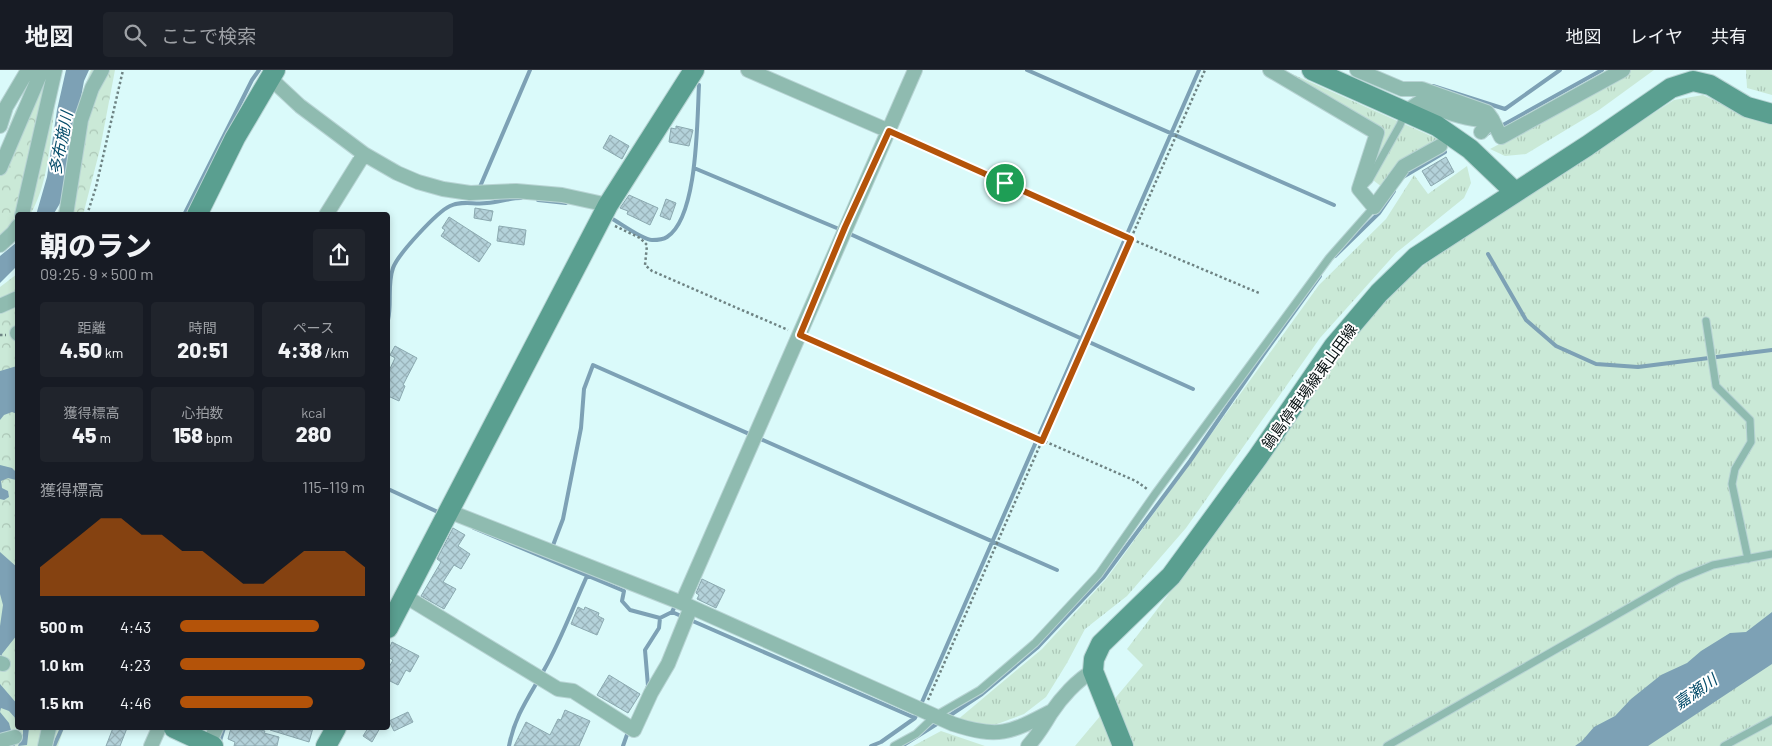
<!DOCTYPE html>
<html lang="ja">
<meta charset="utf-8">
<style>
:root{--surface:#171b24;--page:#20242c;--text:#f1f3f6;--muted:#9ea1a6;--line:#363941;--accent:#b45309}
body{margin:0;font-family:Barlow,"Noto Sans JP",sans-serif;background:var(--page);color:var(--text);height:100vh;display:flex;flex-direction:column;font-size:19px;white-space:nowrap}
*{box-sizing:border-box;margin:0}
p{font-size:16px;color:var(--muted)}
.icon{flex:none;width:28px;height:28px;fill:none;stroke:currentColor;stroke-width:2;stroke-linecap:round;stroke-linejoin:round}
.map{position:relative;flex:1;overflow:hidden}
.side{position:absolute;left:15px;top:142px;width:375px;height:518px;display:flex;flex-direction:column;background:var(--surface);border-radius:5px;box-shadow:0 2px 8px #0003}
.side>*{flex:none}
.pin{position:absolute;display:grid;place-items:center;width:42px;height:42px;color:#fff;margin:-21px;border:2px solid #fff;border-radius:50%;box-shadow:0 1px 5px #0007}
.round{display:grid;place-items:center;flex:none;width:52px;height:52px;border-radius:5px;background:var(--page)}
.head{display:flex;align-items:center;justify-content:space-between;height:85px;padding:0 25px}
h1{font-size:28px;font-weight:800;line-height:38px}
.figures{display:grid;grid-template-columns:repeat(3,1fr);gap:8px;height:85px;padding:5px 25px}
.figures div{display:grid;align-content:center;border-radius:5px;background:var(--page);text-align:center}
.figures b{font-size:21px;font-weight:800}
.figures small{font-size:14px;font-weight:400}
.figures p{font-size:14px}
.chart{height:140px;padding:10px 25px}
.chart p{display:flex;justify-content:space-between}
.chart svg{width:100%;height:90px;margin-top:5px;fill:var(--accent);opacity:.7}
ul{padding:0 25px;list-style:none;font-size:16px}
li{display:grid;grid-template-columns:80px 60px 1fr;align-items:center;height:38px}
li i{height:12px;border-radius:6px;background:var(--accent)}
header{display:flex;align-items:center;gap:30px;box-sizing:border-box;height:70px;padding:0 25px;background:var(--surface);border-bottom:1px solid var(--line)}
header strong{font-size:24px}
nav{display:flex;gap:28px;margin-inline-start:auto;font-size:18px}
.search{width:350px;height:45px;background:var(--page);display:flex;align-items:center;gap:12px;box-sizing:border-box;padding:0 18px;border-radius:5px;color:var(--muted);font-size:19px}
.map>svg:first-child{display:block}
.grass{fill:url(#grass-tufts)}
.park{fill:url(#park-crowns)}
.water{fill:#7da1b5}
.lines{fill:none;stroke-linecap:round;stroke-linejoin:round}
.stream{stroke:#7da1b5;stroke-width:4}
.building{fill:url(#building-cross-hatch);stroke:#8ba9b0}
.lane-casing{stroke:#b8d4d4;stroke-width:9}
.street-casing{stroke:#b8d4d4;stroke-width:16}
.secondary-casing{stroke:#b8d4d4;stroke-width:22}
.path{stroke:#6e8383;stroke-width:2.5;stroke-dasharray:2.5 2.5;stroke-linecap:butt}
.lane{stroke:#8fbbb0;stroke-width:7}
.street{stroke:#8fbbb0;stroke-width:14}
.secondary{stroke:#5a9f90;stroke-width:20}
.route-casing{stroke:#fff;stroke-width:10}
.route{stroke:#b45309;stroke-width:6}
.labels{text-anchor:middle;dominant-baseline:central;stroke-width:4;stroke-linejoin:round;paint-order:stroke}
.street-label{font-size:15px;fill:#040e0f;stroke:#fff}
.water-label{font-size:16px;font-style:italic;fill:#064d6a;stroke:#fff}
</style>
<header>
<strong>地図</strong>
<div class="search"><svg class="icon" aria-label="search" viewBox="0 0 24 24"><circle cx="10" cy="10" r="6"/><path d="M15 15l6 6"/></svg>ここで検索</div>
<nav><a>地図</a><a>レイヤ</a><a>共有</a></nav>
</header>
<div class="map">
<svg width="1772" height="676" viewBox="0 0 1772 676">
<defs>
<pattern id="grass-tufts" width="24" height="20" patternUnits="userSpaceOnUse" patternTransform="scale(1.25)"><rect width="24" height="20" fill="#cae9d7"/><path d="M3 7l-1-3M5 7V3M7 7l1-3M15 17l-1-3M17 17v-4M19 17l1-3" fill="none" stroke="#acc7b7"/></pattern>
<pattern id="park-crowns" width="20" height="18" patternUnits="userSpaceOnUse" patternTransform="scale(1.25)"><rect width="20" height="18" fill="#cae9d7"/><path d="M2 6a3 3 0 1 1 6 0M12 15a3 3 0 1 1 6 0" fill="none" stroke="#acc7b7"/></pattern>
<pattern id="building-cross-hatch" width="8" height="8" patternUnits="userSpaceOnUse" patternTransform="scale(1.25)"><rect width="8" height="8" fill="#b4d2da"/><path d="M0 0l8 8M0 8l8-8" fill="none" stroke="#99b3ba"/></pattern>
</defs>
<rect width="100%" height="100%" fill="#dafafa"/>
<path class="grass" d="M1630 0H1654L1599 40 1526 84 1505 86 1490 79 1622 8Z
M1746 0H1772V25L1747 18Z
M1290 3 1440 70 1402 89 1382 117 1369 107 1381 59Z
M1703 25 1754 49 1772 52V676H1075L1143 595 1127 579 1196 488 1326 303 1385 229 1439 182 1674 30Z
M1467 96 1471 113 1464 128 1396 183 1320 268 1186 458 1127 526 1085 559 1067 593 1046 627 1024 644 992 656 956 651 1042 579 1107 508 1319 215 1386 149 1414 105 1428 124Z
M941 661 985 676H913Z"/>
<path class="park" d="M36 0H63C55 17 55 39 52 58 49 86 45 120 30 145H18C17 169 19 168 0 183V81L13 46Z
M91 0H115L100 79 83 145H55L64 133 86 13Z
M17 204 18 658H64L58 676H0V217Z"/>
<path class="water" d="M66 0H89L84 11 62 130 53 145H36L47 107 57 40Z
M17 172V196L0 213V186Z
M17 296V344L12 342 4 345 0 350V301Z
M0 395 12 398 17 403 16 410 8 408 1 411 2 418 8 421 9 427 4 430 0 429Z
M0 482 18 498 17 565 2 584 0 593V556L3 535 0 524Z
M1772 542V594L1648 676H1575L1582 671 1594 657 1615 646 1631 629 1661 605 1687 593 1701 581 1730 563 1746 562Z
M0 614 18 635 17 650 9 641 1 638 0 642 9 653 15 676H1L0 669Z
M23 658H29L27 675 18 676 23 664Z"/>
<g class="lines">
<path class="stream" d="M1027 0 1334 135
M1433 16 1505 39 1560 0
M1485 65 1602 0
M694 98 839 159 1193 319
M1403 107 1445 82
M479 119 530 0
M538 130 566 133
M184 145 252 10 259 0
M611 148C620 153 643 170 652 170 656 170 664 169 667 167 698 147 697 51 699 15
M1488 184 1526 250 1556 276 1596 294 1638 297 1772 280
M1335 186 1379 143 1394 121
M388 250C392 233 387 215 393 198 398 184 437 142 450 136 463 130 474 135 487 133 499 132 510 128 521 128
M388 419 440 443
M474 458 624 521 622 531 630 540 660 548
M552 478 563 449 581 358 584 319 593 295 1057 500
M672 542 915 648 1199 0
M647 619 648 616 645 580 659 558 660 548 672 542 676 534
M946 648 982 624 1038 577 1103 508 1190 391 1263 285 1320 206
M219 674 224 658
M54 676 62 658
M509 676C515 645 529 627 544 600 561 570 573 537 587 506
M623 676 629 659
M871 676 881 672 915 648
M902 676 940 652"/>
</g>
<path class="building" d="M676 56 693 60 689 76 669 72 671 58 676 59Z
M610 65 629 76 622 89 603 78Z
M1446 87 1454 102 1431 116 1422 101Z
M629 125 658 138 650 155 627 144 628 141 620 138Z
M666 129 676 133 670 150 660 146Z
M475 138 493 141 491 151 474 148Z
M449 147 491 174 479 192 441 166 445 160 442 158Z
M499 156 526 160 524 175 497 171Z
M395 276 417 288 403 315 405 316 399 331 388 326V303L395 288 390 285Z
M453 458 465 465 458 476 470 484 461 499 454 495 443 512 456 519 444 539 421 526 441 492 437 489Z
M702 509 725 520 716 538 697 529 699 525 696 523Z
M578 537 584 540 585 537 599 543 598 546 604 549 597 565 571 554Z
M392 572 419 586 410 602 406 600 398 615 388 610V599L393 590 388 587V581Z
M609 605 640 624 628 643 597 625Z
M565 640 590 651 579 676H514L526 652 550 665 558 649 561 650Z
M408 642 413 652 394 661 389 651Z
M113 658H127L120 676H106Z
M231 658H252L265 661 264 663 279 667 277 676H234L235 672 228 669Z
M271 658H313L309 672 270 660Z
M368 658H380L372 672 363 666Z"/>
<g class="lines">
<g class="lane-casing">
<path id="lane" d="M1363 116 1369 110 1400 55 1405 43
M1706 251 1716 316 1750 350 1751 372 1735 399 1732 414 1748 489
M894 676 916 664 935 646 980 620 1035 573 1099 504 1155 424 1329 188 1374 137
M1387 676 1679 509 1713 495 1772 484
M1724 676 1772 650"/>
</g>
<g class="street-casing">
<path id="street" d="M748 0 889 61
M1270 0 1377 63 1359 119 1374 137 1404 96 1440 76
M1357 0 1402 19H1422L1487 42 1492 49 1481 62
M270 8 300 36 364 84 397 103 418 112 443 119 470 123 516 121 562 125 608 135
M1405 42 1420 32C1441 40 1471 53 1492 49L1501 67 1623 0
M0 56 6 37 28 0
M0 98 42 0
M22 145 55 0
M66 145 81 50 92 18 102 0
M326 145 364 84
M0 175 13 163 18 156
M0 236 18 228
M17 263 18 264
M448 441 682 533 953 654C999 669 1010 663 1052 641
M403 528 413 531 558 619 573 621 634 660 651 623 668 594 691 537
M682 533 915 0
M0 593 3 594
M0 671 15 667
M209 674 216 658
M45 676 49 658
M151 676 159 658
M1028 676C1037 666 1044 655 1051 643 1061 628 1077 610 1093 601"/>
</g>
<g class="secondary-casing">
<path id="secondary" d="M1312 0 1437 56 1470 79 1515 122
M197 145 235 68 275 0
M388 558 608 135 694 0
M174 658 213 676
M326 676 336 658
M1123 676 1093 601 1094 589 1101 574 1171 506 1258 387 1334 276 1379 223 1416 187 1587 76 1671 18 1693 11 1710 15 1747 37 1772 44"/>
</g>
<path class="path" d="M899 66 1131 169 1259 223
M87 145 96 117 123 0
M615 156 640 168 647 175 645 195 652 201 788 260
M0 265H6
M811 270 1136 411 1147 419
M928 630 1205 0"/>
<use href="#lane" class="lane"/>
<use href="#street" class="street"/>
<use href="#secondary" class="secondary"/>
</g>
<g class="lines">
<g class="route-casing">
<path id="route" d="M889 61 1131 169 1042 371 800 265 845 157Z"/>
</g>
<use href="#route" class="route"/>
</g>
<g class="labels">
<g class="street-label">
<text transform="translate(1309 316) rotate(-54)">鍋島停車場線東山田線</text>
</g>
<g class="water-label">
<text transform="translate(60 73) rotate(-79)">多布施川</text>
<text transform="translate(1695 621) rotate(-35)">嘉瀬川</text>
</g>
</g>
</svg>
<div class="pin" style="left:1005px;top:113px;background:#1e9e55"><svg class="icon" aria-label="arrive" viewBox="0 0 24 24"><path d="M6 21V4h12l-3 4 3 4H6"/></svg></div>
<section class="side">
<div class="head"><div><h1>朝のラン</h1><p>09:25 · 9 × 500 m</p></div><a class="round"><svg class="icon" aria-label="share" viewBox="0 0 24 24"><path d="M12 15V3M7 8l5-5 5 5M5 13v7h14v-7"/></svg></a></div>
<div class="figures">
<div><p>距離</p><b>4.50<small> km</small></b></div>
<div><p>時間</p><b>20:51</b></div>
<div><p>ペース</p><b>4:38<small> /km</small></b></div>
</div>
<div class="figures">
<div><p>獲得標高</p><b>45<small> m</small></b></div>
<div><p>心拍数</p><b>158<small> bpm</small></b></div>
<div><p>kcal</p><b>280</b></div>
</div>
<div class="chart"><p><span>獲得標高</span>115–119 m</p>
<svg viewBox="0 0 160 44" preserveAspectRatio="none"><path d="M0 44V30L10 22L20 14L30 6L40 6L50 14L60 14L70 22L80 22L90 30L100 38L110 38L120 30L130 22L140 22L150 22L160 30V44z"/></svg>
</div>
<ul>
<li><b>500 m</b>4:43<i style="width:75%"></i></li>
<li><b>1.0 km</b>4:23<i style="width:100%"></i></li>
<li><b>1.5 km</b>4:46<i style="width:72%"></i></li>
</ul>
</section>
</div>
